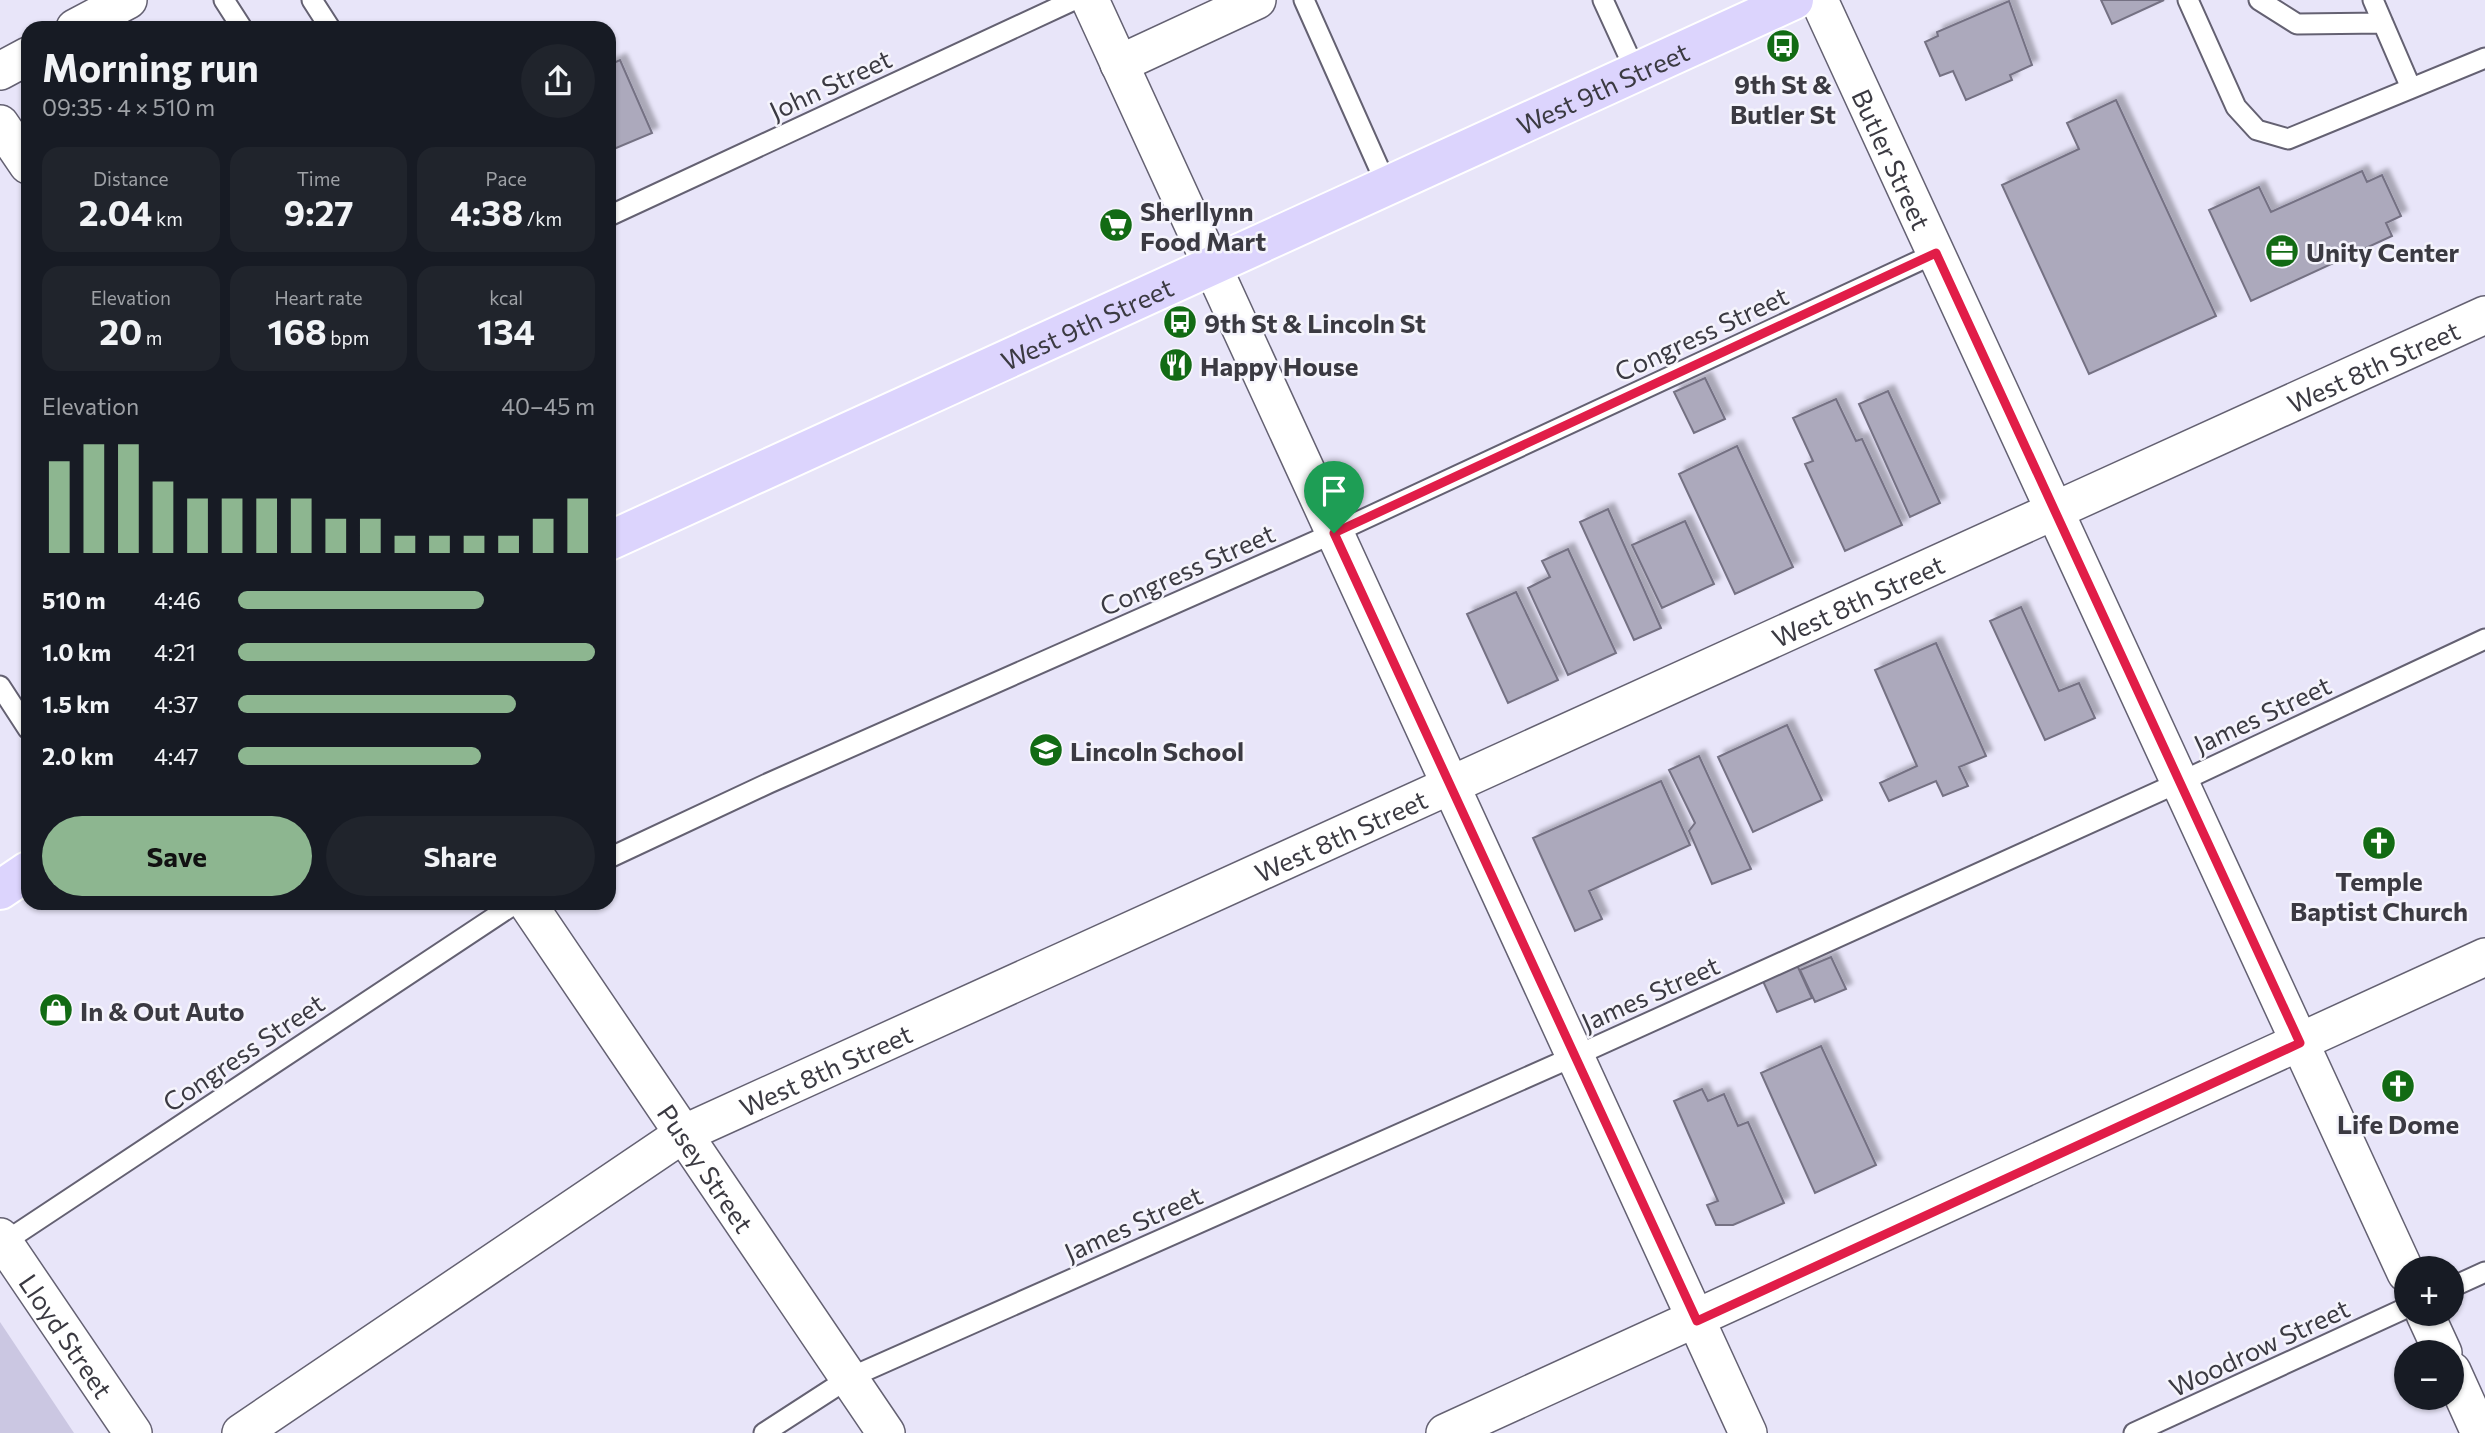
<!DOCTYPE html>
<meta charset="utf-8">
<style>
:root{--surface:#171b24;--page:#20242c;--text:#f1f3f6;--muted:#9ea1a6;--accent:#8db690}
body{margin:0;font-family:Commissioner,sans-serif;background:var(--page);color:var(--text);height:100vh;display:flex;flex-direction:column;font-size:26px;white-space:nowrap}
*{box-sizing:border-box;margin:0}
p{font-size:23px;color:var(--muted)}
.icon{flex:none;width:38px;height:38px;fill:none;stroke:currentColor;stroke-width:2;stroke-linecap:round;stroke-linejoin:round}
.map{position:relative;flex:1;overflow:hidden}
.details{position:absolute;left:21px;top:21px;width:595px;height:889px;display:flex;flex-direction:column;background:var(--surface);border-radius:21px;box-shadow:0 2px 5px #0004}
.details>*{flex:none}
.buttons{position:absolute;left:2394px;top:1256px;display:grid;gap:14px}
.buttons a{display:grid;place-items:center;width:70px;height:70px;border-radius:50%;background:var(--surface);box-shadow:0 2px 5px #0004;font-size:35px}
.pin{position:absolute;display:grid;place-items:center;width:60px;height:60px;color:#fff;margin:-72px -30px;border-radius:50% 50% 50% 0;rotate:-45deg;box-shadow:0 0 7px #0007}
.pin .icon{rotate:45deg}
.round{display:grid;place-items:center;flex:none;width:74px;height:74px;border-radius:37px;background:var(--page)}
.headline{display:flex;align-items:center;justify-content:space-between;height:119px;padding:0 21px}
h1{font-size:38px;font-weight:700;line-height:52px}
.metrics{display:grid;grid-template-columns:repeat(3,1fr);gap:10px;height:119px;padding:7px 21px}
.metrics div{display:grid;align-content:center;border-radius:18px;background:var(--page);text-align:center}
.metrics b{font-size:35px;font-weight:700}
.metrics small{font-size:19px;font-weight:400}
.metrics p{font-size:19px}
.chart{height:196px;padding:14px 21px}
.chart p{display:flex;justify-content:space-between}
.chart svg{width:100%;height:126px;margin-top:7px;stroke:var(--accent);stroke-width:6}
.action{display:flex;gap:14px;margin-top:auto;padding:14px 21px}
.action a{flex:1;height:80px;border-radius:42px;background:var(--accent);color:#111;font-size:28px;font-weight:700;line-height:80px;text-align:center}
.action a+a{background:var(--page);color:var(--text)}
ul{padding:0 21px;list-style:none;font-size:23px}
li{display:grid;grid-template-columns:112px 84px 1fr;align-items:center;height:52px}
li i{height:18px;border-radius:9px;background:var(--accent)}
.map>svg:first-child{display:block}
.green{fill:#cbc7e2}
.building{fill:#aca9bc;stroke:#747183;stroke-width:2;filter:url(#shadow)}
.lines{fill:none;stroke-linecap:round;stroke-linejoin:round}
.service-casing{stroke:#646172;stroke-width:23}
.minor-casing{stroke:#646172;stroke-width:40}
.primary-casing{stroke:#fff;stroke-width:42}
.service{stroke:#fff;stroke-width:19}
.minor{stroke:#fff;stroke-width:37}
.primary{stroke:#dcd4fd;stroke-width:38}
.route-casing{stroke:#fff;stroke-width:14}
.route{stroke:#e11d48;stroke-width:9}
.labels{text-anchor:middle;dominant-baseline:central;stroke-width:5;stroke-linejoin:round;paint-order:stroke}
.poi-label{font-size:26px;font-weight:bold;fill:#3b3a42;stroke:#f5f4fc;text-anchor:start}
.street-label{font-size:26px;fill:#3b3a42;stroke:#f5f4fc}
</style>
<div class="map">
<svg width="2485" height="1433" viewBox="0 0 2485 1433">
<defs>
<filter id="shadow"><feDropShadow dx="6" dy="-6" stdDeviation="2" flood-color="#0004"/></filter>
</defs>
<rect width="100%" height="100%" fill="#e8e5f9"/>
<path class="green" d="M0 1322 74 1433H0Z"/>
<path class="building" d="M2101 0H2164L2112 24Z
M2009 1 2032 65 2010 75 2012 80 1966 100 1953 71 1940 76 1925 42 1938 36 1937 32Z
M620 60 652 133 609 151V65Z
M2116 100 2216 316 2089 374 2002 185 2079 149 2067 123Z
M2362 171 2367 182 2382 175 2401 216 2386 223 2392 236 2251 301 2209 210 2259 187 2271 212Z
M1705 378 1725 419 1694 433 1674 392Z
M1888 391 1940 503 1910 517 1859 404Z
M1836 399 1856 441 1862 439 1902 525 1845 551 1805 464 1813 461 1793 418Z
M1737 446 1793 567 1735 594 1679 474Z
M1608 509 1661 628 1634 640 1580 522Z
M1685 521 1714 584 1662 608 1632 545Z
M1568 549 1616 653 1568 675 1528 588 1550 577 1542 561Z
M1516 592 1558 680 1508 703 1467 614Z
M2021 607 2059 691 2079 683 2095 718 2045 740 1990 621Z
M1936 643 1986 756 1959 767 1968 786 1943 796 1936 781 1889 801 1880 783 1917 766 1875 670Z
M1787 725 1822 800 1753 832 1718 757Z
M1699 756 1751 869 1712 884 1689 831 1695 823 1669 770Z
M1661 781 1690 845 1589 891 1602 919 1575 931 1533 838Z
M1831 957 1846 989 1815 1002 1800 970Z
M1797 965 1812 998 1777 1012 1762 979Z
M1821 1046 1876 1165 1815 1193 1761 1073Z
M1702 1089 1708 1101 1724 1094 1738 1126 1748 1122 1784 1203 1733 1225H1716L1707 1205 1718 1201 1674 1101Z"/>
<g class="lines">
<g class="service-casing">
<path id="service" d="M224 0 242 28
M312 0 330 28
M1304 0 1387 186
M1603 0 1636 72
M2188 0 2236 107 2257 130 2288 139 2485 58
M2259 0 2297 24 2383 23
M2373 0 2411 88
M609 216 1074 0
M0 686 28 729
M609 858 769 783 1334 533 1936 253
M0 1245 516 903
M2452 1287 2485 1272
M764 1433 849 1378 1575 1056 2180 782 2485 639
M2134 1433 2406 1308"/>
</g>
<g class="minor-casing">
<g id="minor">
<path d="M1090 0 1748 1433"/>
<path id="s1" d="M1819 0 2406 1273"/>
<path d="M75 28 128 0"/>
<path d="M1119 64 1257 0"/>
<path d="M0 71 28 56"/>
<path d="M0 124 28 165"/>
<path id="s2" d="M527 903 886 1433"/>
<path id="s3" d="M0 1237 133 1433"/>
<path d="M2425 1314 2443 1353"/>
<path d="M2452 1371 2480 1433"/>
<path id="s4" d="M241 1433 683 1134 2485 315"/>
<path d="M1445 1433 2485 957"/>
</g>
</g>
<g class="primary-casing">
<g id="primary">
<path id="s5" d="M609 541 1794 0"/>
<path d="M0 890 28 871"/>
</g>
</g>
<use href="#service" class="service"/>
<use href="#minor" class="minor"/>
<use href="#primary" class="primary"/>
</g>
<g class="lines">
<g class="route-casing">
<path id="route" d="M1936 253 2300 1043 1697 1321 1334 533Z"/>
</g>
<use href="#route" class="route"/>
</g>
<defs>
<g id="bus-disc" transform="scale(1.75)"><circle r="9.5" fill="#126b14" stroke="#f5f4fc"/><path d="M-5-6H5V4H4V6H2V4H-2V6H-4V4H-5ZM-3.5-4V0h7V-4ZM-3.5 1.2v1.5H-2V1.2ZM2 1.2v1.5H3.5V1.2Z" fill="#fff"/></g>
<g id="supermarket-disc" transform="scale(1.75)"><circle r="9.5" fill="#126b14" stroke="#f5f4fc"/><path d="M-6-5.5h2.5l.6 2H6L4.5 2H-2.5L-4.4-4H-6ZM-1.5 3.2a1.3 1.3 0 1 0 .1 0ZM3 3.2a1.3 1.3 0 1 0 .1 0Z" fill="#fff"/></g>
<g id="office-disc" transform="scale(1.75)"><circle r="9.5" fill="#126b14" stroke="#f5f4fc"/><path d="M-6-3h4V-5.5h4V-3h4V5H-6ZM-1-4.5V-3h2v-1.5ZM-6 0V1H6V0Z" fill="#fff"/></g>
<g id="restaurant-disc" transform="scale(1.75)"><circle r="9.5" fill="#126b14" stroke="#f5f4fc"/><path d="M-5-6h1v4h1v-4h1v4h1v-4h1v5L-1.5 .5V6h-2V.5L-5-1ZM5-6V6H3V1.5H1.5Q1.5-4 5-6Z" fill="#fff"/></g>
<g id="school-disc" transform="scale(1.75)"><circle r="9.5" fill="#126b14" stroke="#f5f4fc"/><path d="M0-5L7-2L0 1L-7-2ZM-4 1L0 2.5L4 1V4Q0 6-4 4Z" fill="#fff"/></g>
<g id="church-disc" transform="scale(1.75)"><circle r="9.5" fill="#126b14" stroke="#f5f4fc"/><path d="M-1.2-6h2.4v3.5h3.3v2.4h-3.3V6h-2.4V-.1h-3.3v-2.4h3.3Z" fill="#fff"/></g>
<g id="shop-disc" transform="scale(1.75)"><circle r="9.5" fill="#126b14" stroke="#f5f4fc"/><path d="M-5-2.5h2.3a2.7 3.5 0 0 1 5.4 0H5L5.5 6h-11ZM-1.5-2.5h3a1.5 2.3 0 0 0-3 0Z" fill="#fff"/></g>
</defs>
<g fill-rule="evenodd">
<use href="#bus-disc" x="1783" y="46"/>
<use href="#supermarket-disc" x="1116" y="225"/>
<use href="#office-disc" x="2282" y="251"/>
<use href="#bus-disc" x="1180" y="322"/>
<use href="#restaurant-disc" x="1176" y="365"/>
<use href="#school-disc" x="1046" y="750"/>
<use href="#church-disc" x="2379" y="843"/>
<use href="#shop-disc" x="56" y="1010"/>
<use href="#church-disc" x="2398" y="1086"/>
</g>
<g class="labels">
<g class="poi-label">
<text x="1783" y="83" text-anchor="middle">9th St &amp;<tspan x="1783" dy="30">Butler St</tspan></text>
<text x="1140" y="210">Sherllynn<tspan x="1140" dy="30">Food Mart</tspan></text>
<text x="2306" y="251">Unity Center</text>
<text x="1204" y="322">9th St &amp; Lincoln St</text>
<text x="1200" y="365">Happy House</text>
<text x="1070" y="750">Lincoln School</text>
<text x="2379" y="880" text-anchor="middle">Temple<tspan x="2379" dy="30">Baptist Church</tspan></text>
<text x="80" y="1010">In &amp; Out Auto</text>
<text x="2398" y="1123" text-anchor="middle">Life Dome</text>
</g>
<g class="street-label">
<text transform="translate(830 84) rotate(-25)">John Street</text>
<text stroke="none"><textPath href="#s5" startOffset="1092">West 9th Street</textPath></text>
<text stroke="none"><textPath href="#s1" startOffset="175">Butler Street</textPath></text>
<text stroke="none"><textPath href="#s5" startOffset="525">West 9th Street</textPath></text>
<text transform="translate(1701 333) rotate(-25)">Congress Street</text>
<text stroke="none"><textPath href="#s4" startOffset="2390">West 8th Street</textPath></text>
<text transform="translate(1187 569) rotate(-24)">Congress Street</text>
<text stroke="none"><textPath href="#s4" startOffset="1824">West 8th Street</textPath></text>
<text transform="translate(2262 714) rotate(-25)">James Street</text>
<text stroke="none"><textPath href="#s4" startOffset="1256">West 8th Street</textPath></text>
<text transform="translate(1650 993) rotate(-24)">James Street</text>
<text transform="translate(243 1052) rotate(-34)">Congress Street</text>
<text stroke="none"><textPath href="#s4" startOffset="690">West 8th Street</textPath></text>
<text stroke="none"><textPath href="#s2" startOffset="320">Pusey Street</textPath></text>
<text transform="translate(1133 1223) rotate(-24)">James Street</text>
<text stroke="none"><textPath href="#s3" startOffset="119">Lloyd Street</textPath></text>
<text transform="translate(2259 1347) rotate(-25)">Woodrow Street</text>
</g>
</g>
</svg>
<div class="buttons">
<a>+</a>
<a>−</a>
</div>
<div class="pin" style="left:1334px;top:533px;background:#1e9e55"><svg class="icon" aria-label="arrive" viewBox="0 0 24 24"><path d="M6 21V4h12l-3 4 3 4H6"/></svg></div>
<section class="details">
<div class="headline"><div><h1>Morning run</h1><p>09:35 · 4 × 510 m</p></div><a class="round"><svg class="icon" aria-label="share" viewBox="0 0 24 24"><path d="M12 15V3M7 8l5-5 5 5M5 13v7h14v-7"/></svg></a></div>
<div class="metrics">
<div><p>Distance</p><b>2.04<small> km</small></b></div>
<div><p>Time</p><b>9:27</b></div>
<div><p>Pace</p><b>4:38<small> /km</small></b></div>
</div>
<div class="metrics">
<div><p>Elevation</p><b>20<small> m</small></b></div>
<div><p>Heart rate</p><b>168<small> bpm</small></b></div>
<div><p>kcal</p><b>134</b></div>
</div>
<div class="chart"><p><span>Elevation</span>40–45 m</p>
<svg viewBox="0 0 160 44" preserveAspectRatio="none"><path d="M5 44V12M15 44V6M25 44V6M35 44V19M45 44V25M55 44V25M65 44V25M75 44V25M85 44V32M95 44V32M105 44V38M115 44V38M125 44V38M135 44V38M145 44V32M155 44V25"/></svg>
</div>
<ul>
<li><b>510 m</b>4:46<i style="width:69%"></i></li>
<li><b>1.0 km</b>4:21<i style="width:100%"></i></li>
<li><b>1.5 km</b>4:37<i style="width:78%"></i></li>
<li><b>2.0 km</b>4:47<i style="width:68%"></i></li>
</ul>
<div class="action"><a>Save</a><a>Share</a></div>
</section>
</div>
